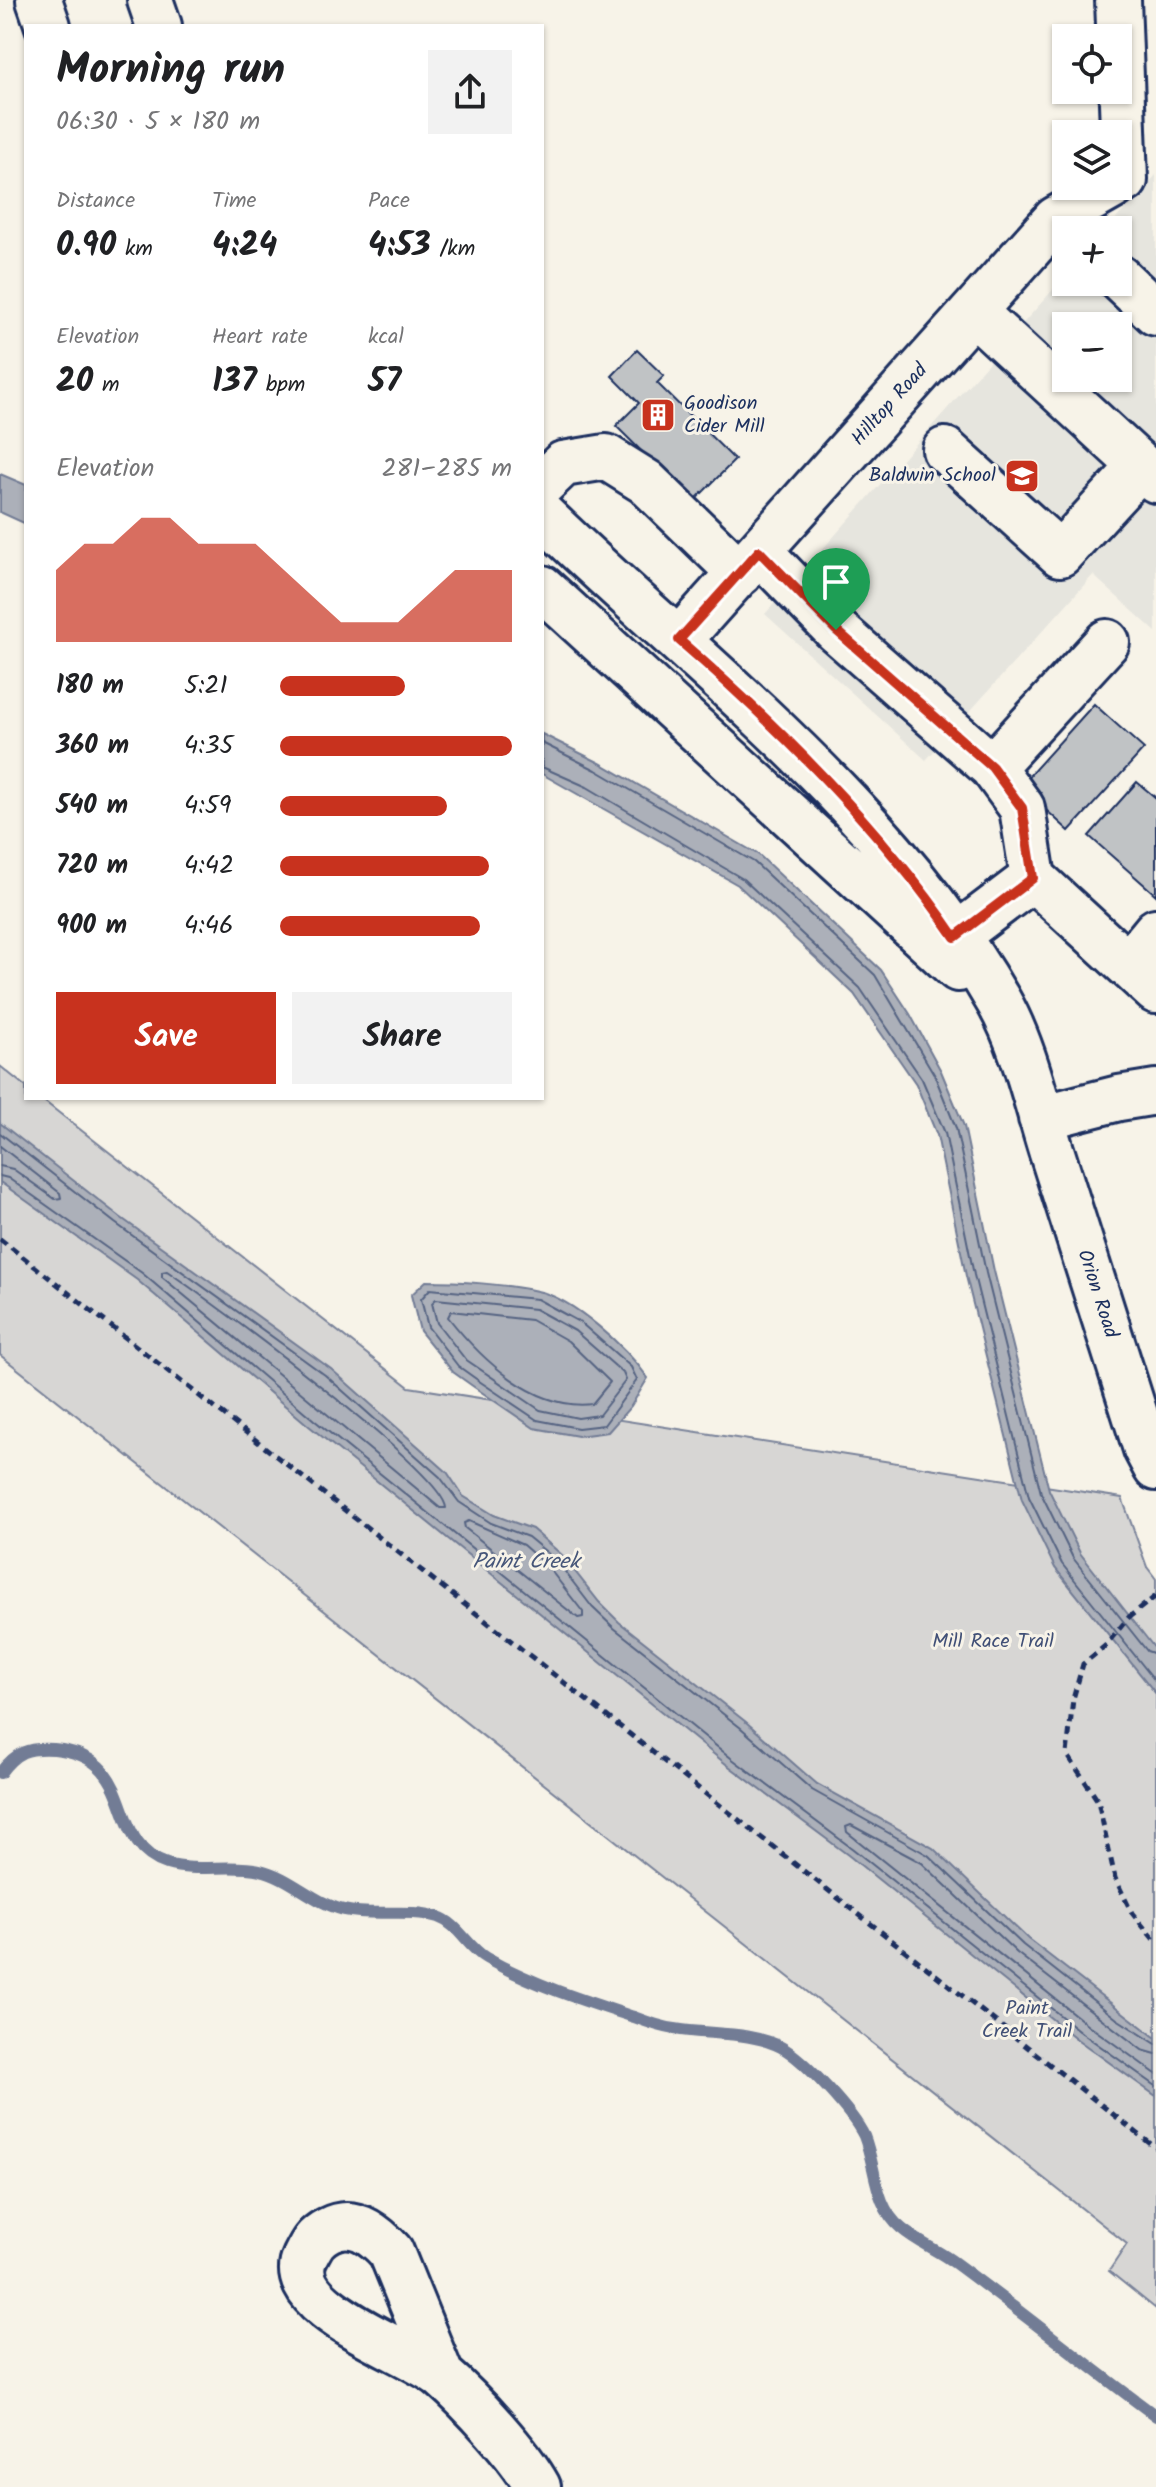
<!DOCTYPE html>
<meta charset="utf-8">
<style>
:root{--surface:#fff;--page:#f2f2f2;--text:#202124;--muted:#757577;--accent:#c8321e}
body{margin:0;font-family:Kalam,sans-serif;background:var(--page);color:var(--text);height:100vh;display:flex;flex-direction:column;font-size:30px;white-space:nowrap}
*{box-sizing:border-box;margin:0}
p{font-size:26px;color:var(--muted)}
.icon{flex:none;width:44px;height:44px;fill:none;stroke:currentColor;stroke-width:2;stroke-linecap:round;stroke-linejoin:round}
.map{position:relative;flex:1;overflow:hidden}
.drawer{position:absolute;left:24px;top:24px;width:520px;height:1076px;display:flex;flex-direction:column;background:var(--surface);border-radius:0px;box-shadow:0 2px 6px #0004}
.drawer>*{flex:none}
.fabs{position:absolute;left:1052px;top:24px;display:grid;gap:16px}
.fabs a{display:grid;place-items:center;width:80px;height:80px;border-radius:0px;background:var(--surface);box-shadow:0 2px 6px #0004;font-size:40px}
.pin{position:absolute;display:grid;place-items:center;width:68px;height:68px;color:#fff;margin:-82px -34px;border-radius:50% 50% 50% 0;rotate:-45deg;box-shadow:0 0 8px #0007}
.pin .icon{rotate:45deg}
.round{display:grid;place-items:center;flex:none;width:84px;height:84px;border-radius:0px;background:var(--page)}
.overview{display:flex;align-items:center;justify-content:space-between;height:136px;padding:0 32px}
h1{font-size:44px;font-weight:800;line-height:60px}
.figures{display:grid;grid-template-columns:repeat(3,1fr);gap:12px;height:136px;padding:8px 32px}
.figures div{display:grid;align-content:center}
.figures b{font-size:34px;font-weight:800}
.figures small{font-size:22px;font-weight:400}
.figures p{font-size:22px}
.chart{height:224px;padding:16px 32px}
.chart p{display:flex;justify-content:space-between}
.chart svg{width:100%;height:144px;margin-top:8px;fill:var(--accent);opacity:.7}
.cta{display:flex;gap:16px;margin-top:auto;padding:16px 32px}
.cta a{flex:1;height:92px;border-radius:0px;background:var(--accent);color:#fff;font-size:32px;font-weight:800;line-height:92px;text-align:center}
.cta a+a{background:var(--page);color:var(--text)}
ul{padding:0 32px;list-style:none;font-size:26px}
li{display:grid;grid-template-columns:128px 96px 1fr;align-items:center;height:60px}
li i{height:20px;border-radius:10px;background:var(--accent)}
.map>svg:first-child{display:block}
.built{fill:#e6e5de;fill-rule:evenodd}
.green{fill:#d7d6d4;stroke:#798299;stroke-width:2}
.water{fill:#acb0b9;stroke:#727c95;stroke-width:2}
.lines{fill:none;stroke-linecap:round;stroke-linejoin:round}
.shore{stroke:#556382;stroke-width:2}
.stream{stroke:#727c95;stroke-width:12}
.building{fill:#c0c3c5;stroke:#1b2f5e;stroke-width:2}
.minor-casing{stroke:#1b2f5e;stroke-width:50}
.path{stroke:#1b2f5e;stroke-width:5;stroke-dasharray:8 6;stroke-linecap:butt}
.minor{stroke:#f7f3e8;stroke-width:44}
.route-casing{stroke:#fff;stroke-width:16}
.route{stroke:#c8321e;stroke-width:10}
.labels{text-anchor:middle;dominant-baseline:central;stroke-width:6;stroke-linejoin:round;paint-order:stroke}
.poi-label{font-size:20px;fill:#1b2f5e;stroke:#f7f3e8;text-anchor:start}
.street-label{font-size:20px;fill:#1b2f5e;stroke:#f7f3e8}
.park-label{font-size:20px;fill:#415076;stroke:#f7f3e8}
.water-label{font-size:22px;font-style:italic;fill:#465679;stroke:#f7f3e8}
</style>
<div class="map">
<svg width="1156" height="2487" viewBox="0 0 1156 2487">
<rect width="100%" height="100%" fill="#f7f3e8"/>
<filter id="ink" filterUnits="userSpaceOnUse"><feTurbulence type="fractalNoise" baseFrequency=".0125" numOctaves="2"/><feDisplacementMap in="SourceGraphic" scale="16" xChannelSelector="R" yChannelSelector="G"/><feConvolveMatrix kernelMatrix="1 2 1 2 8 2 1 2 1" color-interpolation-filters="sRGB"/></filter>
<g filter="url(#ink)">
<path class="built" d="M1156 175V632L1093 575 926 760 765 614 1066 275V282H1118V230H1106ZM1066 326H1118V378H1066Z"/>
<path class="green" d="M0 1066 26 1087V1098H40L409 1387 1122 1498 1147 1567 1156 1579V2309L1109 2271 1127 2244 0 1355Z"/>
<path class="water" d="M0 474 26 485V524L0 512Z
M542 734 600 763 759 855 881 970 910 1014 941 1071 964 1126 994 1271 1049 1490 1080 1553 1156 1650V1694L1055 1568 1022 1500 966 1276 937 1135 916 1084 854 994 738 885 542 774Z
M0 1123 120 1217 331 1369 447 1472 463 1496 494 1515 532 1529 562 1555 599 1602 619 1622 746 1722 817 1784 933 1848 1028 1939 1156 2038V2096L1078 2040 848 1855 726 1764 309 1426 137 1280 0 1182Z
M426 1281C457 1281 507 1284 537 1291 573 1298 627 1348 648 1378L631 1406 608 1432 578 1436 534 1428 474 1387 453 1372 420 1331 411 1295Z"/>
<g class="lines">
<path class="shore" d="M542 743 596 770 754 862 875 975 934 1074 956 1128 986 1273 1041 1493 1073 1558 1147 1651 1156 1654
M542 767 587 787 743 879 860 988 922 1079 945 1133 974 1275 1029 1497 1062 1564 1156 1682
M0 1133 115 1223 325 1375 440 1477 459 1502 491 1523 528 1537 556 1560 592 1607 614 1628 741 1728 812 1790 928 1855 1023 1945 1117 2019 1156 2044
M0 1146 60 1193 61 1198 55 1199 13 1169 0 1166
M0 1176 8 1178 142 1273 314 1420 731 1758 853 1849 1082 2033 1156 2086
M167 1271C209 1300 443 1471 446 1508H440L162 1277V1272Z
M430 1289 537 1299 581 1323 631 1367 637 1380 604 1425 578 1428 537 1420 479 1381 458 1366 428 1327 421 1299Z
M436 1299 535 1309 575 1331 623 1373 626 1380 599 1415 578 1418 540 1410 465 1359 437 1323 432 1303Z
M451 1311 531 1320 568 1341 610 1382 592 1404C535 1411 481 1359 448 1317Z
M469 1521 523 1545 548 1567 583 1612V1617L578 1618 465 1528 464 1523Z
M1156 2054 1142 2050 1017 1953 922 1863 851 1825 846 1827 847 1832 1088 2025 1156 2074"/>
<path class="stream" d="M0 1773C16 1752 27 1747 54 1749 142 1757 104 1844 167 1864 196 1873 231 1863 260 1870 291 1877 313 1903 344 1910 375 1917 408 1908 438 1917 459 1924 468 1948 486 1958 531 1984 585 2001 634 2017 647 2022 661 2027 675 2029 708 2035 751 2031 781 2047 804 2059 853 2113 864 2136 876 2166 874 2206 901 2228 917 2242 938 2250 955 2263 1023 2313 1088 2366 1156 2416"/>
</g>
<path class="building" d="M637 350 664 376 657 383 735 460 693 502 616 426 639 403 612 376Z
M1094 704 1144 749 1069 831 1020 786Z
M1137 782 1156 798V895L1089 836Z"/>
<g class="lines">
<g class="minor-casing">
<path id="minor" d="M39 0 48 26
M150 0 159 26
M1118 0 1125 180
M1118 277 1156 313
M974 312 1156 480
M945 450 1060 554 1141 466
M542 484 563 464 606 457 646 482 740 573
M542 515C701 669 887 806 999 1002 1024 1046 1036 1102 1051 1150 1083 1250 1115 1350 1146 1449L1156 1468
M759 551 836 630 992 767 1022 808 1033 878 1156 991
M542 588 958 969
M679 640 1056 219 1114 186
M992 767 1107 642
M955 937 1033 878
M1128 965 1156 931
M1041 1118 1119 1098 1156 1092
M441 2375 391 2252C374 2233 353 2217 328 2230 315 2237 312 2243 305 2257 281 2308 411 2350 442 2376 471 2401 520 2454 538 2487"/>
</g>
<path class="path" d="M0 1239 1156 2148
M1156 1596 1129 1617 1105 1646 1083 1664 1073 1699 1067 1754 1098 1801 1115 1878 1132 1913 1156 1942"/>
<use href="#minor" class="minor"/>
</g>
</g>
<g class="lines" filter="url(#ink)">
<g class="route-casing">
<path id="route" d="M759 551 836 630 992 767 1022 808 1033 878 955 937C883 831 776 724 679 640Z"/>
</g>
<use href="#route" class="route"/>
</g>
<defs>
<g id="building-square" transform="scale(1.8)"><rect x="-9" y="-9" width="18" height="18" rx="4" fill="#c8321e" stroke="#f7f3e8"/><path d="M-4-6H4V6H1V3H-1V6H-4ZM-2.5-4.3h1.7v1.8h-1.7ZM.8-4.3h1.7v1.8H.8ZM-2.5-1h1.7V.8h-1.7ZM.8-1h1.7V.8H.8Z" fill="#fff"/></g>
<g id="school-square" transform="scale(1.8)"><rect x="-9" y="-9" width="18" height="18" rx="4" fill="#c8321e" stroke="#f7f3e8"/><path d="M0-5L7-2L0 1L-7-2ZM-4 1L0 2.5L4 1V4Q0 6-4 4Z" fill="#fff"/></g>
</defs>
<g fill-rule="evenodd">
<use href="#building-square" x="658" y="415"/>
<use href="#school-square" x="1022" y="476"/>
</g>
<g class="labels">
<g class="poi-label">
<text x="684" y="404">Goodison<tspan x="684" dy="23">Cider Mill</tspan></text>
<text x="996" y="476" text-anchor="end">Baldwin School</text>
</g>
<g class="street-label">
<text transform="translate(890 405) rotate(-48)">Hilltop Road</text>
<text transform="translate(1097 1294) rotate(72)">Orion Road</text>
</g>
<g class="park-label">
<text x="993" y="1642">Mill Race Trail</text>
<text x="1027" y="2009">Paint<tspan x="1027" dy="23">Creek Trail</tspan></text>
</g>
<g class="water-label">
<text x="526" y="1562">Paint Creek</text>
</g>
</g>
</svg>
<div class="fabs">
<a><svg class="icon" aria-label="locate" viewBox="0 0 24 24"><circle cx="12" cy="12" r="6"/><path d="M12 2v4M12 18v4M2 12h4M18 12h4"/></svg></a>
<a><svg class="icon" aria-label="layers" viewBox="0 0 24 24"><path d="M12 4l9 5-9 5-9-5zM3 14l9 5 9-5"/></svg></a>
<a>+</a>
<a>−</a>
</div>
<div class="pin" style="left:836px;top:630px;background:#1e9e55"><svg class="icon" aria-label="arrive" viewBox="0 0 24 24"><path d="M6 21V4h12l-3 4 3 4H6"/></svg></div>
<section class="drawer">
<div class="overview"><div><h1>Morning run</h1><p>06:30 · 5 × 180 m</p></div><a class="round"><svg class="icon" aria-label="share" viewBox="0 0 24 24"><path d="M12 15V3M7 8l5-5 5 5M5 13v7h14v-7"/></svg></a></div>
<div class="figures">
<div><p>Distance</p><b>0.90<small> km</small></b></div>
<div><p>Time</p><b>4:24</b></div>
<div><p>Pace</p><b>4:53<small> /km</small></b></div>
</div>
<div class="figures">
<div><p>Elevation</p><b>20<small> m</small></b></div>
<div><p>Heart rate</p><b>137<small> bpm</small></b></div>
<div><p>kcal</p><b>57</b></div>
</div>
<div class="chart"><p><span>Elevation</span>281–285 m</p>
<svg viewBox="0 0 160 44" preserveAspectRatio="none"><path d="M0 44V22L10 14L20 14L30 6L40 6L50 14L60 14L70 14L80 22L90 30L100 38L110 38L120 38L130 30L140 22L150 22L160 22V44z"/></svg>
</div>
<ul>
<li><b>180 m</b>5:21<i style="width:54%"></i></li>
<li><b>360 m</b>4:35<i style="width:100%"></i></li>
<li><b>540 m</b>4:59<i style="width:72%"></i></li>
<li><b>720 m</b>4:42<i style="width:90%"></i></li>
<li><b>900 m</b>4:46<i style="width:86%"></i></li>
</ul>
<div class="cta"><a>Save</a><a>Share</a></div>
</section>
</div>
